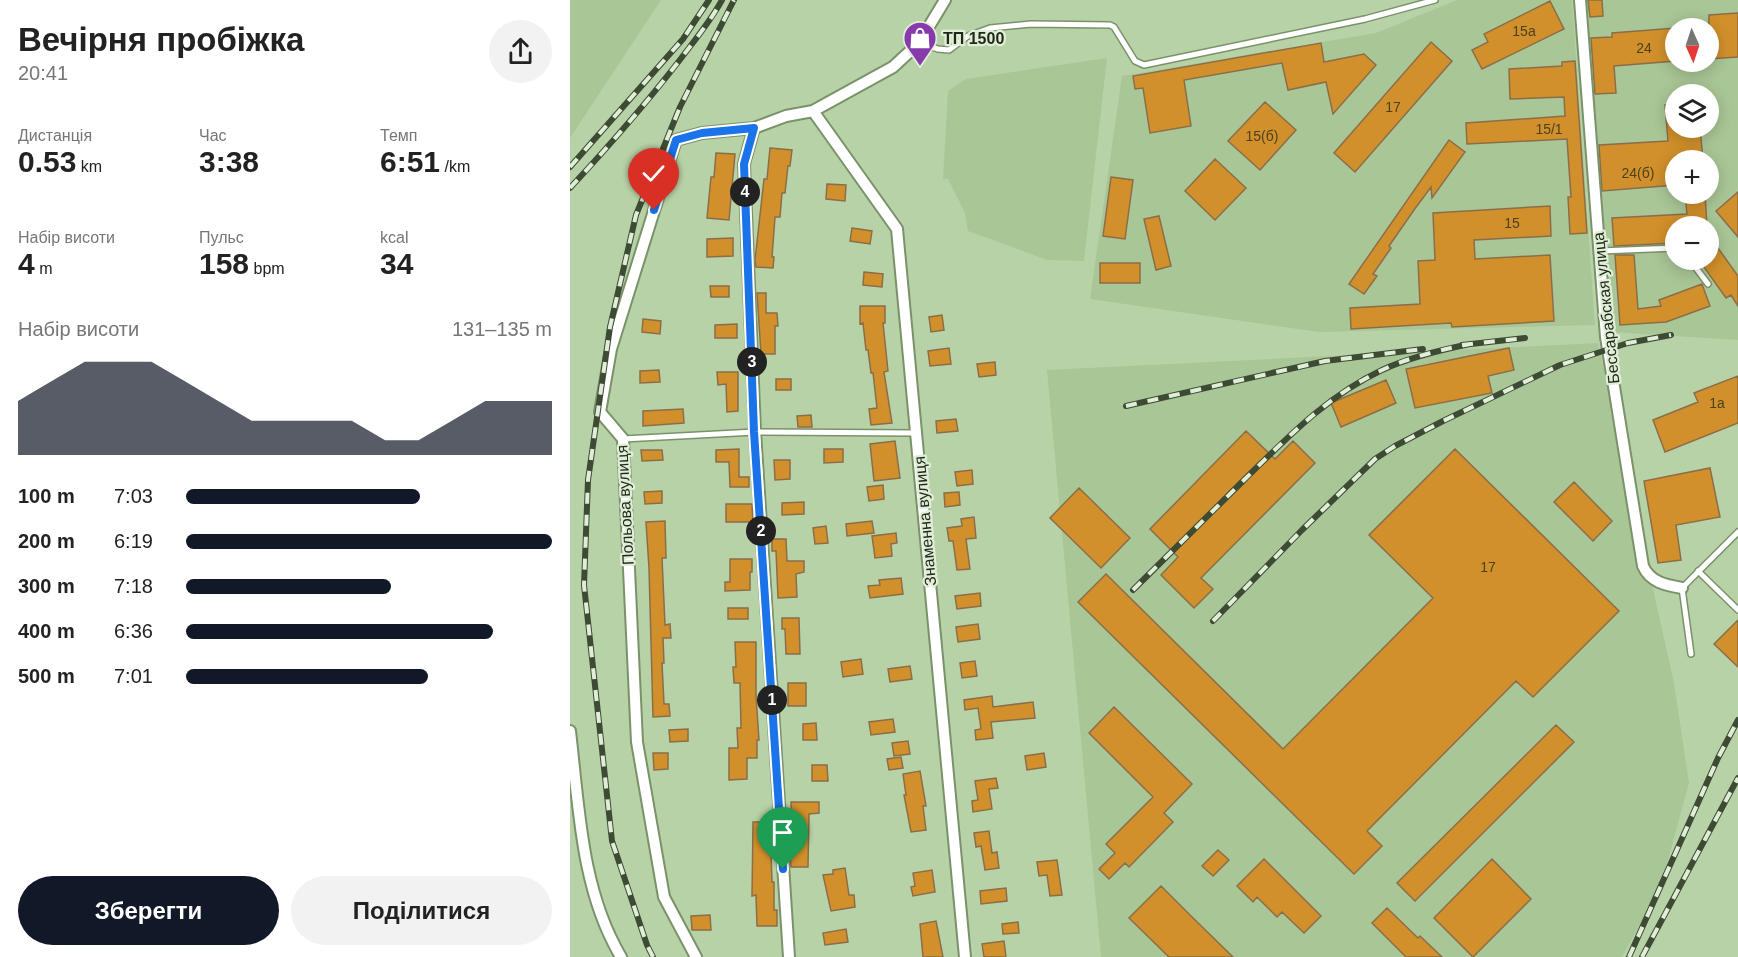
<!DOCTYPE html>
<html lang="uk">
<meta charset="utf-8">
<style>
:root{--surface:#fff;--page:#f2f2f2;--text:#222;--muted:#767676;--accent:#111827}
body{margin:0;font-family:Helvetica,sans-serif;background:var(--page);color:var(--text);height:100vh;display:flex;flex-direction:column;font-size:22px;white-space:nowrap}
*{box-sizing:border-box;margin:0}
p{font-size:20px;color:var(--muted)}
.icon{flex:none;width:33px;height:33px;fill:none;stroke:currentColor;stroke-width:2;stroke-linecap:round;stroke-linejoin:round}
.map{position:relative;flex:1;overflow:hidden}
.sheet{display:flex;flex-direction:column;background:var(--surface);width:570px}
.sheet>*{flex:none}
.needle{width:39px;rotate:177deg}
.buttons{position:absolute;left:1095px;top:18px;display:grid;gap:12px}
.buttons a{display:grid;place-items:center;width:54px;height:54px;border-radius:50%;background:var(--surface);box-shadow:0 3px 15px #0003;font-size:30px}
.pin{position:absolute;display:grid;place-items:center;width:51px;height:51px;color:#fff;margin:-62px -26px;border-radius:50% 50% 50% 0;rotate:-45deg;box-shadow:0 0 6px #0007}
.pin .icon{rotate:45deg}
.km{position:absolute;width:30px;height:30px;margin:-15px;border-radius:50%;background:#222;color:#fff;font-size:16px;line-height:30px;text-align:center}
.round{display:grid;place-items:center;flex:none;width:63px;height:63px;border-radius:32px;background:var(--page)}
.headline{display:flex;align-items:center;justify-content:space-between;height:102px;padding:0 18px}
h1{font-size:33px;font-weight:700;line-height:45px}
.metrics{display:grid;grid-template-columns:repeat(3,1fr);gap:9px;height:102px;padding:6px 18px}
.metrics div{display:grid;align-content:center}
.metrics b{font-size:30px;font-weight:700}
.metrics small{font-size:16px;font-weight:400}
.metrics p{font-size:16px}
.chart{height:168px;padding:12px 18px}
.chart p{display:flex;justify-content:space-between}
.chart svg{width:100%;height:108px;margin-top:6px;fill:var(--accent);opacity:.7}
.action{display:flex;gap:12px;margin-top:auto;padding:12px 18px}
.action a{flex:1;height:69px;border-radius:36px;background:var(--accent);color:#fff;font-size:24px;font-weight:700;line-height:69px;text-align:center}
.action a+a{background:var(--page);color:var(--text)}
ul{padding:0 18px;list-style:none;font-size:20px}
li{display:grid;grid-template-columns:96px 72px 1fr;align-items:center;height:45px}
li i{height:15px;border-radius:8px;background:var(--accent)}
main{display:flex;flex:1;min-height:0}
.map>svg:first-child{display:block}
.built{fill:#a9c696;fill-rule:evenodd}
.building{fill:#d1902b;stroke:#8b6e48;stroke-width:1.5}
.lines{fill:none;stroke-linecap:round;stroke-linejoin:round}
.lane-casing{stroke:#7a926a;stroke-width:8}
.street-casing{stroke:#7a926a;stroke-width:14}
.lane{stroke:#fff;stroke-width:5}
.street{stroke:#fff;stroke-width:10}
.rail-casing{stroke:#3d4b35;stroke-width:6}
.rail{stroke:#e0eed8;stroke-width:4;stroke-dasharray:11;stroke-linecap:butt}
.route-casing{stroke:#fff;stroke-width:12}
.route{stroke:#1a73e8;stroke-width:8}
.labels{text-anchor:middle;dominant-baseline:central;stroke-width:4.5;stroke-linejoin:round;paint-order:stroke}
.number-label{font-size:14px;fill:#4b421d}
.poi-label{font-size:16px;font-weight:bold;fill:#1e2818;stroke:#e0eed8;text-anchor:start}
.street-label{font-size:16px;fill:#1e2818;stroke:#e0eed8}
</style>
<main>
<section class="sheet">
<div class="headline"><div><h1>Вечірня пробіжка</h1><p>20:41</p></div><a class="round"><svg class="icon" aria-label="share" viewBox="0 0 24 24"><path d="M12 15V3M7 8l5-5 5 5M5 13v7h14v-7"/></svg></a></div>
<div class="metrics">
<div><p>Дистанція</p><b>0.53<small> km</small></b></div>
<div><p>Час</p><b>3:38</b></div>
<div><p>Темп</p><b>6:51<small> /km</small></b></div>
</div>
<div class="metrics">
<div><p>Набір висоти</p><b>4<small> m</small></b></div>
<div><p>Пульс</p><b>158<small> bpm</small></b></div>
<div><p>kcal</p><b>34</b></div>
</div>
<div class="chart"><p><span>Набір висоти</span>131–135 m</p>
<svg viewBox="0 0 160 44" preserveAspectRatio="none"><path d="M0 44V22L10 14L20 6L30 6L40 6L50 14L60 22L70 30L80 30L90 30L100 30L110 38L120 38L130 30L140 22L150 22L160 22V44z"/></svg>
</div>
<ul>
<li><b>100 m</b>7:03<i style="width:64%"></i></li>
<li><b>200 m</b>6:19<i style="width:100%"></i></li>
<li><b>300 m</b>7:18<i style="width:56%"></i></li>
<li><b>400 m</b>6:36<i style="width:84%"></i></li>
<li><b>500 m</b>7:01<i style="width:66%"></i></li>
</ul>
<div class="action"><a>Зберегти</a><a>Поділитися</a></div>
</section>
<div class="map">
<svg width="1168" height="957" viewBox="0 0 1168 957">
<rect width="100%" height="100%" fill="#b8d2a7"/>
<path class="built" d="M0 0H91L0 138Z
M887 0H1002L1025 325 749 332 520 299 552 76 806 33Z
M1016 0H1168V340L1041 332 1029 204ZM1106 28H1138V62H1106ZM1106 94H1138V128H1106ZM1106 160H1138V194H1106ZM1106 226H1138V260H1106Z
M537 58 514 261 477 260 398 231 395 213 378 179H373L378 91 396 79Z
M1028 343 1104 683 1119 783 1090 889 1052 957H531L477 370Z"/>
<path class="building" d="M1018 0H1032L1033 16 1020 17Z
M980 1 994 29 912 69 902 50 918 42 914 34Z
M1168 13V57L1138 59 1139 15Z
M1106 28V61L1044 66 1046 93 1025 94 1021 38 1042 37V33Z
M861 42 882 61 785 172 764 153Z
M751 43 754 62 794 54 806 65 763 114 756 82 718 90 712 63 614 80 621 126 580 133 573 88 565 89 563 76Z
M1005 61 1017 233 1000 234 998 197H1001L997 139 897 144 896 123 995 116 994 97 940 99 939 69 992 66V62Z
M695 102 726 130 690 170 658 141Z
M1106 104V128H1130L1133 160H1106V185L1032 191 1029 145 1098 141 1095 105Z
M879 140 895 152 862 198 861 187 844 210 819 246 821 248 803 274 807 276 794 294 779 284Z
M200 148 222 150 220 166H218L215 193H212L210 217H205L202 257H204L203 268 186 267 185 260 194 179H197Z
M146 153 165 154 159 220 137 218 141 177H144Z
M645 159 676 188 645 220 615 191Z
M541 177 563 180 555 239 533 236Z
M257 184 276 185 275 201 256 199Z
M1168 192V237L1146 211Z
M1115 194H1135L1137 226 1106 225V243L1044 246 1042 218 1117 214Z
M980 206 981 236 904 240 905 259 980 255 984 321 882 327 881 323 781 329 780 308 850 304 848 261 865 260 863 213Z
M589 216 601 266 586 270 574 219Z
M282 228 302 231 300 244 280 241Z
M1138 234 1168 276V306L1161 295 1156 298 1129 260H1138Z
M163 238V256L137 257V239Z
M1045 255H1064L1068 309 1091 306 1089 300 1132 284 1140 306 1096 322 1050 325Z
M530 263H570V283H530Z
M294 272 313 274 312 287 293 285Z
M140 286H159V297H141Z
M187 293H196V313H207L208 326H205V354H191Z
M290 306H315V323H313L318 371 314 372 322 423 301 425 299 409 307 408 303 373H301L298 350H296L293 323 290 324Z
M372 315 374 330 361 332 359 317Z
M73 319 91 321 90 334 72 332Z
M167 324V338H145V325Z
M379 348 381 364 360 366 358 351Z
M939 348 944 370 918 376 922 393 845 408 836 369Z
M425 362 426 375 409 377 407 364Z
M89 370 90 382 70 383V371Z
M147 372H168V411L157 412 156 384 148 385Z
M1168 376V423L1095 452 1083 420 1128 402 1124 393Z
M206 379H221V390H206Z
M816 380 826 403 771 427 761 403Z
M113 409 114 423 73 426V411Z
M241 415 242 427H228L227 416Z
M386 419 388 431 367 433 366 421Z
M676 431 705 459 723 441 745 463 631 578 643 589 624 608 591 575 608 557 580 529Z
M325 441 330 478 304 481 300 444Z
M169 449V477H179V487H160L159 462H146V450Z
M254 449H273V462L254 463Z
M885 449 1049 611 963 697 946 681 797 831 812 846 784 874 508 602 536 574 713 749 863 598 799 535Z
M71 450H92L93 460 72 461Z
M204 460H220V479L205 480Z
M1140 468 1150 517 1106 525 1111 560 1088 563 1074 481Z
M402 470 403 484 387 486 385 472Z
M1004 482 1042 521 1023 541 984 502Z
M313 485 314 499 299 501 297 487Z
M509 488 560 538 531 568 480 518Z
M92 491V503L75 504 74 492Z
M389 492 390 505 375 507 374 493Z
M234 502V514L212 515V503Z
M156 504H182L183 522H156Z
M404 517 406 538 396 539 400 569 387 570 383 541H379L377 528 392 526 391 519Z
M95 521 96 558H92L95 625 100 624 101 638H93L94 663H92L94 704H99L100 716 83 717 79 568 76 522Z
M302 521 304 533 277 536 276 524Z
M256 526 258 543 245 544 243 528Z
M326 533 327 543 321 544 322 556 305 558 302 536Z
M202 539H216L217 561H234V572L226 574 227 597 208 598 206 551H202Z
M160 559H182V572H180V590L155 591V582H160Z
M331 578 333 594 300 598 298 586 310 585 309 580Z
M410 593 411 606 387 609 385 596Z
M158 608H178V619H158Z
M212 618H229L230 654H216L215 629H212Z
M1168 620V667L1144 644Z
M408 624 410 639 388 642 386 627Z
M165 642H186V696L189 740H187V758H177V779L159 780V748H168L167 728H171L170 683H164L163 667H166Z
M291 659 293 674 273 677 271 662Z
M405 661 407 676 392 678 390 663Z
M340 666 342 679 320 682 318 669Z
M218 683H236V706H218Z
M422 696 423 707 463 702 465 718 421 722 423 738 406 740 405 730 411 729 408 708 395 710 394 700Z
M544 707 622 784 594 813 603 822 559 867 555 863 539 879 529 869 545 853 536 844 583 797 519 733Z
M323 719 325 732 301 735 299 722Z
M246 723 247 740H233V724Z
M986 725 1004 742 845 901 827 883Z
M118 729V741L100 742 99 730Z
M338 741 340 754 324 756 322 743Z
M83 753H98V769L84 770Z
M474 753 476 767 457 770 455 756Z
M331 757 333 768 319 770 317 759Z
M242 765H257L258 781H242Z
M350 771 356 806H353L356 830 341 832 334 795H336L333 774Z
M426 778 428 788 419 789 422 809 403 812 402 801 408 800 405 781Z
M221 802H249V813L239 814 238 867H221L219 829H222Z
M183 822H198L199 853H201L202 882H204V910H207V926H187L186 895 182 896Z
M419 831 422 853 427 852 429 868 415 870 411 846 406 847 404 833Z
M648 850 659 860 643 876 632 866Z
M694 859 751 916 734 933 712 912 707 917 687 897 683 902 667 886Z
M922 859 961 899 903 957 864 918Z
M487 860 492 895 480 896 477 875 469 876 467 862Z
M275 868 279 895H284L285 907 261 911 253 875 263 874V870Z
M362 870 365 892 343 896 341 887 345 886 343 873Z
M591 886 622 917 663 957H599L559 918Z
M436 888 437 901 411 904 410 891Z
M817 908 848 938 850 936 872 957H836L802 923Z
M140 915 141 930H122L121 916Z
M366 921 373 957H353L350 924Z
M448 922 449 933 433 934 432 924Z
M276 929 278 942 255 945 253 933Z
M434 941 436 957H414L412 944Z"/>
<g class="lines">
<g class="lane-casing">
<path id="lane" d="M349 43 368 49 379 50 398 36 420 28 461 24 540 25 544 27 565 61 574 65 795 19 865 0
M1030 251 1106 248
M1120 260 1138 284
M53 439 185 432 346 433
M1128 571 1168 610
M1121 654 1112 588 1168 532"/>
</g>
<g class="street-casing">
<path id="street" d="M1010 0 1036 337 1073 566C1080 582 1095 585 1112 588
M243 111 327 229 395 957
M0 731C9 807 11 890 51 957
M126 957 94 897 67 742 53 439 30 412 41 349 106 140 132 133 184 128
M219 957 185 432 174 164 184 128 216 116 243 111 323 67 349 43 375 0"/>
</g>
<use href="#lane" class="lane"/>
<use href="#street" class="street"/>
<g class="rail-casing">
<path id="rail" d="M0 167 113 39 139 0
M0 188C38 147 75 105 109 61 124 41 140 22 152 0
M892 345 955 338
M556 406 755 361 853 349
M563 590C600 553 637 517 674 480 717 438 757 396 812 370 840 357 870 350 900 344
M643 621 732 530 805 459 825 446 873 421 990 365 1058 343 1101 335
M83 957 77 945 42 841 14 585 18 480 40 327 66 215 110 107 164 0
M1059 957 1148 758 1168 720
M1072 957 1168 778"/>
</g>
<use href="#rail" class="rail"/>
</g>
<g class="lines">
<g class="route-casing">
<path id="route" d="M84 210 106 140 132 133 184 128 174 164 184 432 213 869"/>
</g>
<use href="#route" class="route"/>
</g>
<defs>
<g id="shop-pin" transform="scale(1.725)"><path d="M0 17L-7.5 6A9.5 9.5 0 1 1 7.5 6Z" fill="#873aab" stroke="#e0eed8"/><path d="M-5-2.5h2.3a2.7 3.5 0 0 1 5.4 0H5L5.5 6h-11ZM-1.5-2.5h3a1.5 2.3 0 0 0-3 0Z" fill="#fff"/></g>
</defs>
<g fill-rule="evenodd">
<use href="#shop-pin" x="350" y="38"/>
</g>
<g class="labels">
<g class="number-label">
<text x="954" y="31">15а</text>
<text x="1074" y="48">24</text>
<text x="823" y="107">17</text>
<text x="979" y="129">15/1</text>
<text x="692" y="136">15(б)</text>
<text x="1068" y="173">24(б)</text>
<text x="942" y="223">15</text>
<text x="1147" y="403">1а</text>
<text x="918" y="567">17</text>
</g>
<g class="poi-label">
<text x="373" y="38">ТП 1500</text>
</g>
<g class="street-label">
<text transform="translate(1036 308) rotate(-96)">Бессарабская улица</text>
<text transform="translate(55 505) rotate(-93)">Польова вулиця</text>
<text transform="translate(355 521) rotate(-95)">Знаменна вулиця</text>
</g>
</g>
</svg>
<div class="buttons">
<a><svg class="needle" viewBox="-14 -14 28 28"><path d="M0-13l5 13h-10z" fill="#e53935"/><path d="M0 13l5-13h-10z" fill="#767676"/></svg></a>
<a><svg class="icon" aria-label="layers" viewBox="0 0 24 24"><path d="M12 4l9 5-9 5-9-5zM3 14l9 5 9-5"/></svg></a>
<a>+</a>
<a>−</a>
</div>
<div class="pin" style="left:213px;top:869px;background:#1e9e55"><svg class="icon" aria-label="arrive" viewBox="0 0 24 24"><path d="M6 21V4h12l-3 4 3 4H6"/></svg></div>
<div class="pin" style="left:84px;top:210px;background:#d93025"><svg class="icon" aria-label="check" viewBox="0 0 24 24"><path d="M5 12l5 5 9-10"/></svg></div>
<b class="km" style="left:202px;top:700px">1</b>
<b class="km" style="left:191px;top:531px">2</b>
<b class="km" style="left:182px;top:362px">3</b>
<b class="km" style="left:175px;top:192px">4</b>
</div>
</main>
